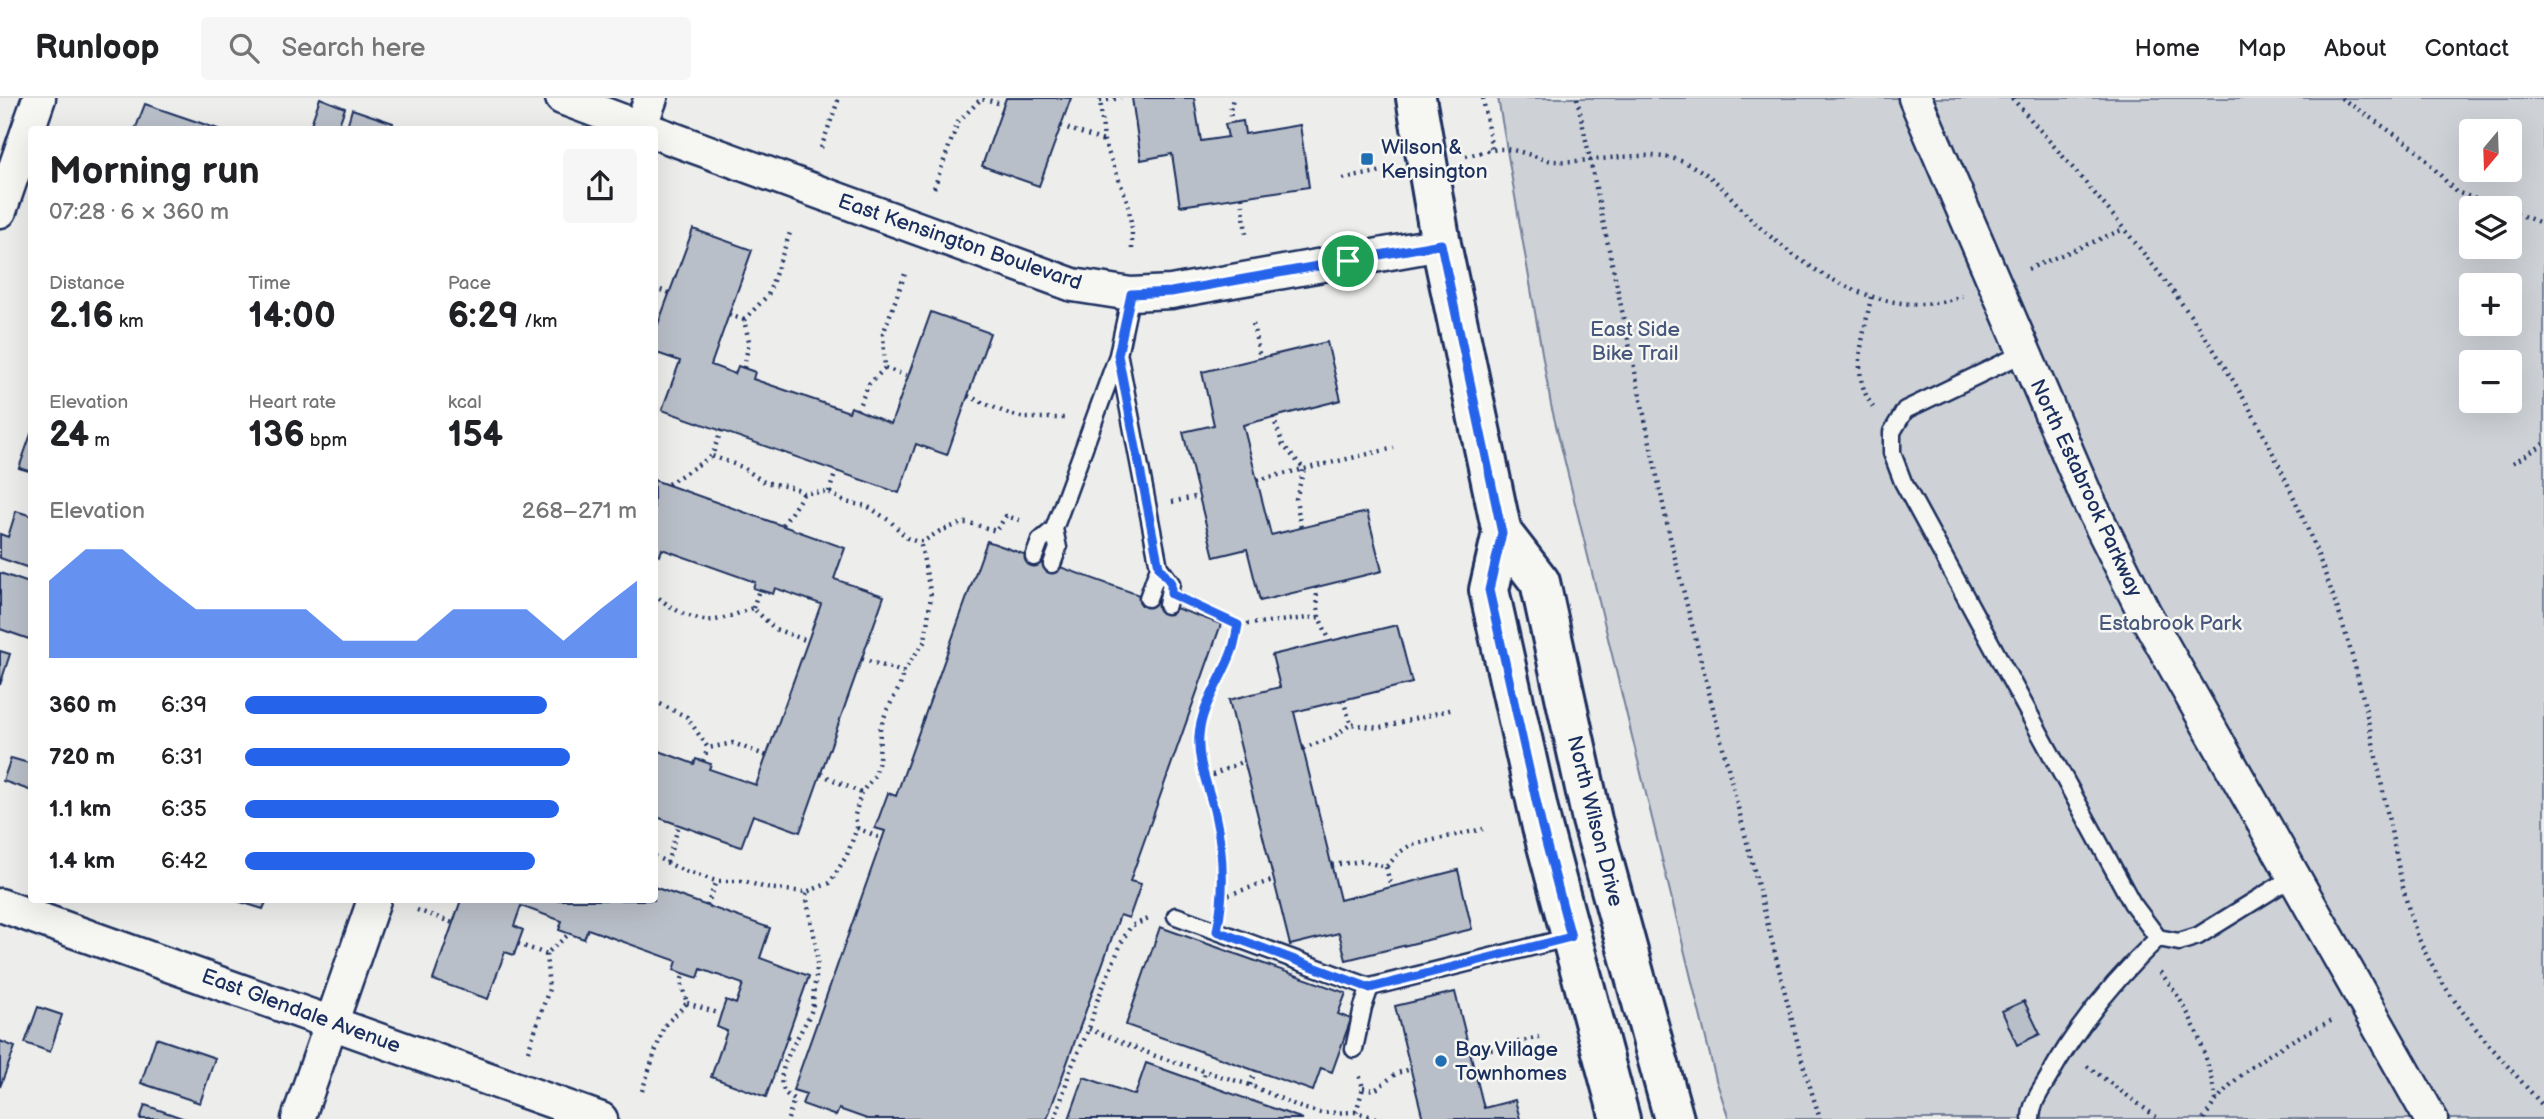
<!DOCTYPE html>
<meta charset="utf-8">
<style>
:root{--surface:#fff;--page:#f6f6f6;--text:#202124;--muted:#757577;--line:#e0e0e0;--accent:#2563eb}
body{margin:0;font-family:"Balsamiq Sans",sans-serif;background:var(--page);color:var(--text);height:100vh;display:flex;flex-direction:column;font-size:26px;white-space:nowrap}
*{box-sizing:border-box;margin:0}
p{font-size:23px;color:var(--muted)}
.icon{flex:none;width:38px;height:38px;fill:none;stroke:currentColor;stroke-width:2;stroke-linecap:round;stroke-linejoin:round}
.map{position:relative;flex:1;overflow:hidden}
.sheet{position:absolute;left:28px;top:28px;width:630px;height:777px;display:flex;flex-direction:column;background:var(--surface);border-radius:7px;box-shadow:0 7px 28px #0002}
.sheet>*{flex:none}
.needle{width:46px;rotate:199deg}
.controls{position:absolute;left:2459px;top:21px;display:grid;gap:14px}
.controls a{display:grid;place-items:center;width:63px;height:63px;border-radius:7px;background:var(--surface);box-shadow:0 7px 28px #0002;font-size:35px}
.pin{position:absolute;display:grid;place-items:center;width:60px;height:60px;color:#fff;margin:-30px;border:4px solid #fff;border-radius:50%;box-shadow:0 2px 7px #0007}
.round{display:grid;place-items:center;flex:none;width:74px;height:74px;border-radius:7px;background:var(--page)}
.headline{display:flex;align-items:center;justify-content:space-between;height:119px;padding:0 21px}
h1{font-size:38px;font-weight:800;line-height:52px}
.metrics{display:grid;grid-template-columns:repeat(3,1fr);gap:10px;height:119px;padding:7px 21px}
.metrics div{display:grid;align-content:center}
.metrics b{font-size:35px;font-weight:800}
.metrics small{font-size:19px;font-weight:400}
.metrics p{font-size:19px}
.chart{height:196px;padding:14px 21px}
.chart p{display:flex;justify-content:space-between}
.chart svg{width:100%;height:126px;margin-top:7px;fill:var(--accent);opacity:.7}
ul{padding:0 21px;list-style:none;font-size:23px}
li{display:grid;grid-template-columns:112px 84px 1fr;align-items:center;height:52px}
li i{height:18px;border-radius:9px;background:var(--accent)}
header{display:flex;align-items:center;gap:42px;box-sizing:border-box;height:98px;padding:0 35px;background:var(--surface);border-bottom:2px solid var(--line)}
header strong{font-size:33px}
nav{display:flex;gap:38px;margin-inline-start:auto;font-size:24px}
.search{width:490px;height:63px;background:var(--page);display:flex;align-items:center;gap:18px;box-sizing:border-box;padding:0 24px;border-radius:7px;color:var(--muted);font-size:26px}
.map>svg:first-child{display:block}
.green{fill:#ced2d7;stroke:#74809a;stroke-width:2;fill-rule:evenodd}
.building{fill:#b9bfc8;stroke:#1b2f5e;stroke-width:2}
.lines{fill:none;stroke-linecap:round;stroke-linejoin:round}
.service-casing{stroke:#1b2f5e;stroke-width:21}
.minor-casing{stroke:#1b2f5e;stroke-width:37}
.tertiary-casing{stroke:#1b2f5e;stroke-width:44}
.path{stroke:#1b2f5e;stroke-width:4.5;stroke-dasharray:2 5;stroke-linecap:butt}
.service{stroke:#f6f6f2;stroke-width:16}
.minor{stroke:#f6f6f2;stroke-width:32}
.tertiary{stroke:#f6f6f2;stroke-width:38}
.route-casing{stroke:#fff;stroke-width:14}
.route{stroke:#2563eb;stroke-width:9}
.poi-dot{fill:#1f6fb2;stroke:#f6f6f2;stroke-width:2.5}
.labels{text-anchor:middle;dominant-baseline:central;stroke-width:5;stroke-linejoin:round;paint-order:stroke}
.poi-label{font-size:21px;fill:#1b2f5e;stroke:#f6f6f2;text-anchor:start}
.street-label{font-size:21px;fill:#1b2f5e;stroke:#f6f6f2}
.park-label{font-size:21px;fill:#48587c;stroke:#f6f6f2}
</style>
<header>
<strong>Runloop</strong>
<div class="search"><svg class="icon" aria-label="search" viewBox="0 0 24 24"><circle cx="10" cy="10" r="6"/><path d="M15 15l6 6"/></svg>Search here</div>
<nav><a>Home</a><a>Map</a><a>About</a><a>Contact</a></nav>
</header>
<div class="map">
<svg width="2544" height="1021" viewBox="0 0 2544 1021">
<rect width="100%" height="100%" fill="#edeeec"/>
<filter id="ink" filterUnits="userSpaceOnUse"><feTurbulence type="fractalNoise" baseFrequency=".0143" numOctaves="2"/><feDisplacementMap in="SourceGraphic" scale="14" xChannelSelector="R" yChannelSelector="G"/><feConvolveMatrix kernelMatrix="1 2 1 2 8 2 1 2 1" color-interpolation-filters="sRGB"/></filter>
<g filter="url(#ink)">
<path class="green" d="M1498 0H2544V1021H1729L1716 982 1551 307ZM2471 33H2510V72H2471ZM2471 110H2510V149H2471ZM2471 187H2510V226H2471ZM2471 264H2510V303H2471Z"/>
<path class="building" d="M320 0 345 10 337 32H309Z
M1006 0H1071L1039 88 982 68Z
M1132 0H1194L1201 43 1228 39 1225 26 1243 23 1245 36 1300 27 1309 89 1180 108 1172 56 1141 62Z
M145 6 221 32H135Z
M352 11 393 25 391 32H346Z
M693 131 752 152 711 267 735 276 738 268 755 274 753 281 849 314 851 309 891 326 931 214 990 235 947 357 916 346 899 395 662 312 680 263 654 254V237Z
M1327 244 1341 302 1243 327 1271 437 1367 414 1382 473 1260 503 1247 451 1214 459 1183 334 1214 327 1202 274Z
M32 333V374L19 370Z
M654 382 845 450 834 481 884 498 800 734 753 717 741 749 654 718V651L694 666 696 661 711 666 709 671 756 687 821 506 775 490 773 496 753 490 755 484 662 451 660 458 654 456Z
M16 413 32 418V471L0 460V436L8 439Z
M987 443 1221 526 1130 783 1141 786 1129 820 1120 817 1047 1021H867L839 1011 836 1018 802 1006 806 996 793 992 885 733 875 730 888 695 896 698Z
M0 475 32 486V542L0 531Z
M1397 527 1412 585 1294 614 1340 802 1458 772 1472 831 1346 862 1339 835 1290 847 1229 602 1280 589 1272 557Z
M0 553 10 556 0 587Z
M11 660 32 666V693L3 683Z
M654 789 770 830 760 860 809 878 766 999 711 979 727 933 717 929 721 916 726 902 736 906 743 886 701 871 698 880 674 872 677 863 588 831 584 841 559 832 562 823 521 808 514 828 523 832 514 857 505 854 488 901 433 882 461 802H654Z
M234 802H267L263 811Z
M1160 829 1346 895 1338 916 1351 921 1332 974 1321 970 1313 993 1126 927Z
M1455 894 1484 1010 1515 1002 1520 1021H1423L1395 908Z
M2024 903 2040 936 2017 947 2002 913Z
M38 909 62 917 50 954 25 945Z
M156 940 215 960 200 1005 141 985Z
M0 943 15 949 0 989Z
M1146 965 1202 985 1303 1021H1069L1084 979 1135 997Z
M145 1007 185 1021H140Z"/>
<g class="lines">
<g class="service-casing">
<path id="service" d="M2024 255 1905 312 1892 334V355L1903 384 2132 805 2158 840 2179 844 2198 838 2293 779
M1119 259 1159 469
M1054 431 1118 257 1131 196
M1034 459 1040 443 1054 431 1058 450 1052 466
M1148 500 1159 469 1171 485 1167 507
M1176 818 1370 889 1571 839
M1354 951 1363 909 1370 889
M2031 1021C2031 1006 2040 994 2047 982 2077 928 2114 882 2158 840"/>
</g>
<g class="minor-casing">
<path id="minor" d="M562 0 647 32
M1915 0 2088 402 2144 514 2431 1021
M639 32 651 0
M654 34 1073 187 1131 196 1171 194 1441 146
M0 113 39 0
M0 807 601 1021
M298 1021 374 802"/>
</g>
<g class="tertiary-casing">
<path id="tertiary" d="M1416 0 1441 146 1502 435 1489 492 1542 729 1620 1021
M1502 435 1540 484 1592 722 1674 1021"/>
</g>
<path class="path" d="M1100 0 1104 43 1128 105 1132 131V151
M1483 0 1492 53
M1577 0 1671 444 1803 966 1820 1021
M2012 0C2099 100 2188 199 2252 315 2287 379 2317 449 2340 518 2362 585 2375 654 2389 723 2397 760 2403 799 2417 836 2441 898 2500 959 2544 1009
M2341 0 2415 50 2456 94 2502 110
M1100 3 1121 0
M1232 25 1230 13 1233 0
M1061 28 1104 43
M821 50 839 0
M1466 58C1477 56 1491 51 1502 51 1520 51 1537 61 1554 63 1591 66 1646 50 1681 63 1716 76 1728 98 1753 123 1806 172 1887 227 1962 198
M1343 81 1388 72
M934 90 958 24 982 0 1004 7
M1242 99 1246 136
M2510 113 2544 126
M2028 171 2124 131
M654 190 670 195
M1871 199C1864 240 1848 276 1875 312
M729 217 744 222
M1253 226 1260 260
M744 270 749 243 744 222 768 197 791 132
M885 270 908 278
M968 298 1009 316 1025 320H1067
M857 312 869 286 885 270 883 236 906 173
M1273 319 1283 347 1304 371 1296 401 1301 430
M721 332 712 358 742 369 764 384 790 389 804 395 829 394 845 404 867 408 890 423 907 440 915 443H924L940 433 962 425H970L996 433 1006 418 1023 423
M2513 365 2544 346
M1257 382 1394 350
M668 386 712 358
M829 394 836 373
M1172 404 1199 398
M783 427 804 395
M1316 489 1319 519 1330 543
M654 495C667 509 695 525 715 522 728 520 741 514 753 510L775 531 808 543
M1196 506 1238 527 1319 519
M753 510 759 492
M862 561 903 574
M1343 602 1351 626
M654 603 687 619 708 650 733 645 767 658
M1303 650 1332 640 1351 626 1379 630 1453 611
M703 663 708 650
M821 676 861 695
M1206 680 1244 663
M857 730 883 741
M654 758 682 772 716 783H744L766 790 806 794 830 785 847 757 857 730 855 717 861 695 875 677 879 663 880 630 887 612 900 588 903 574 925 543 931 498 920 443
M667 765 679 727
M1332 767 1362 763 1386 769 1400 754 1411 747 1483 731
M1386 769 1391 789
M1222 799 1273 782
M1222 805V753L1199 660V638L1201 621 1232 554 1238 527
M707 808 716 783
M417 812 453 825
M518 846 546 856
M2160 874C2193 914 2206 952 2216 1002
M687 905 721 916
M1089 931 1158 959 1250 987 1302 1010 1321 1015 1356 1014 1379 1021
M788 939 794 942
M528 953 549 891 546 856 569 836
M1470 956 1539 939
M2087 968 2159 1021
M1202 985 1205 974
M1250 987 1255 973
M1363 990 1375 992 1397 975 1411 971
M642 993 664 928 687 905 681 884 684 875
M1356 1014 1363 990 1359 976
M788 1021 794 1001C760 986 805 933 812 911 814 904 813 897 814 890 823 850 810 832 806 794
M1055 1021 1071 970 1089 931 1097 903 1123 841 1131 828 1151 820
M2204 1021C2230 974 2288 943 2335 921"/>
<use href="#service" class="service"/>
<use href="#minor" class="minor"/>
<use href="#tertiary" class="tertiary"/>
</g>
</g>
<g class="lines" filter="url(#ink)">
<g class="route-casing">
<path id="route" d="M1441 146 1502 435 1489 492 1542 729 1571 839 1370 890 1217 833C1225 794 1224 756 1215 716 1209 690 1197 665 1199 638 1201 607 1222 582 1232 553 1235 545 1236 536 1238 527L1171 496V485L1159 469 1118 257 1131 196 1171 194Z"/>
</g>
<use href="#route" class="route"/>
</g>
<g class="poi-dot">
<rect x="1360" y="54" width="14" height="14" rx="3.5"/>
<circle cx="1441" cy="963" r="7"/>
</g>
<g class="labels">
<g class="poi-label">
<text x="1381" y="49">Wilson &amp;<tspan x="1381" dy="24">Kensington</tspan></text>
<text x="1455" y="951">Bay Village<tspan x="1455" dy="24">Townhomes</tspan></text>
</g>
<g class="street-label">
<text transform="translate(960 144) rotate(19)">East Kensington Boulevard</text>
<text transform="translate(2086 390) rotate(65)">North Estabrook Parkway</text>
<text transform="translate(1595 723) rotate(76)">North Wilson Drive</text>
<text transform="translate(301 913) rotate(20)">East Glendale Avenue</text>
</g>
<g class="park-label">
<text x="1635" y="231">East Side<tspan x="1635" dy="24">Bike Trail</tspan></text>
<text x="2170" y="525">Estabrook Park</text>
</g>
</g>
</svg>
<div class="controls">
<a><svg class="needle" viewBox="-14 -14 28 28"><path d="M0-13l5 13h-10z" fill="#e53935"/><path d="M0 13l5-13h-10z" fill="#757577"/></svg></a>
<a><svg class="icon" aria-label="layers" viewBox="0 0 24 24"><path d="M12 4l9 5-9 5-9-5zM3 14l9 5 9-5"/></svg></a>
<a>+</a>
<a>−</a>
</div>
<div class="pin" style="left:1348px;top:163px;background:#1e9e55"><svg class="icon" aria-label="arrive" viewBox="0 0 24 24"><path d="M6 21V4h12l-3 4 3 4H6"/></svg></div>
<section class="sheet">
<div class="headline"><div><h1>Morning run</h1><p>07:28 · 6 × 360 m</p></div><a class="round"><svg class="icon" aria-label="share" viewBox="0 0 24 24"><path d="M12 15V3M7 8l5-5 5 5M5 13v7h14v-7"/></svg></a></div>
<div class="metrics">
<div><p>Distance</p><b>2.16<small> km</small></b></div>
<div><p>Time</p><b>14:00</b></div>
<div><p>Pace</p><b>6:29<small> /km</small></b></div>
</div>
<div class="metrics">
<div><p>Elevation</p><b>24<small> m</small></b></div>
<div><p>Heart rate</p><b>136<small> bpm</small></b></div>
<div><p>kcal</p><b>154</b></div>
</div>
<div class="chart"><p><span>Elevation</span>268–271 m</p>
<svg viewBox="0 0 160 44" preserveAspectRatio="none"><path d="M0 44V17L10 6L20 6L30 17L40 27L50 27L60 27L70 27L80 38L90 38L100 38L110 27L120 27L130 27L140 38L150 27L160 17V44z"/></svg>
</div>
<ul>
<li><b>360 m</b>6:39<i style="width:77%"></i></li>
<li><b>720 m</b>6:31<i style="width:83%"></i></li>
<li><b>1.1 km</b>6:35<i style="width:80%"></i></li>
<li><b>1.4 km</b>6:42<i style="width:74%"></i></li>
</ul>
</section>
</div>
